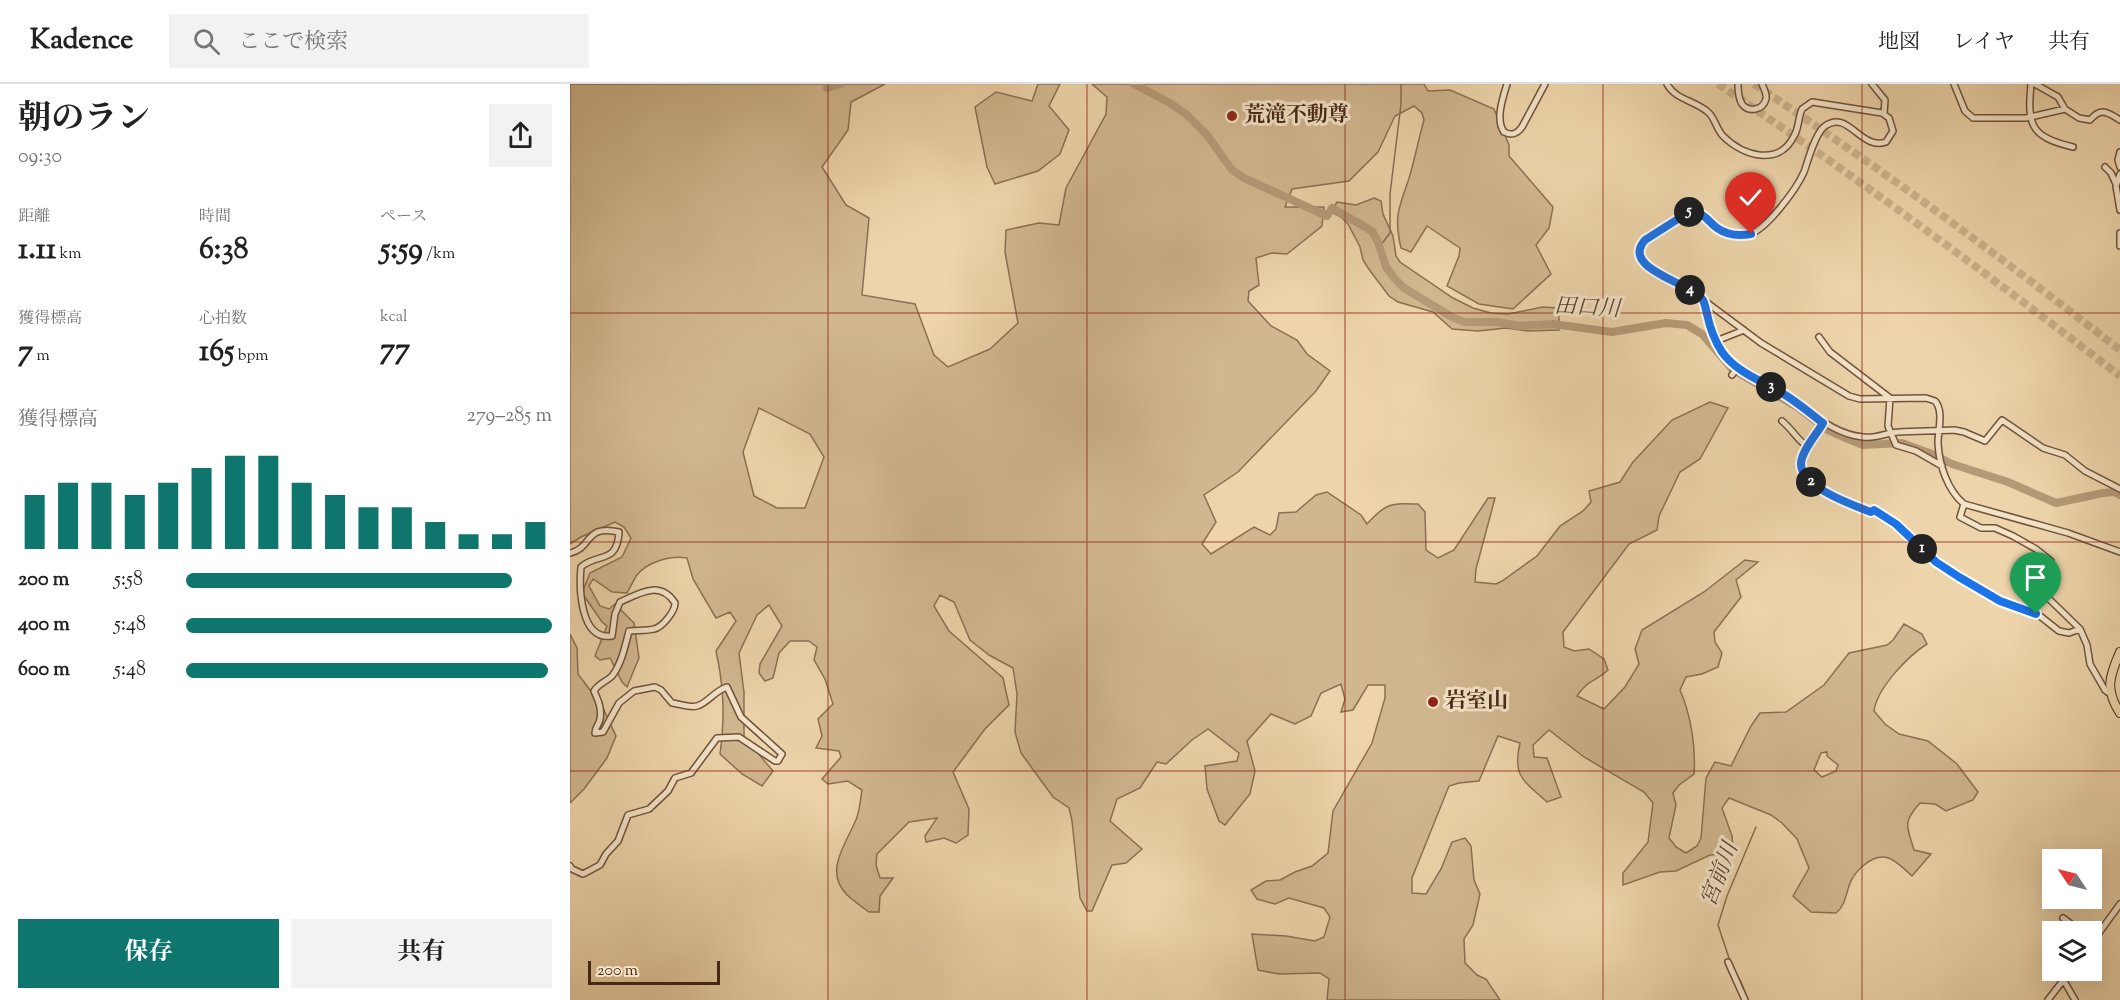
<!DOCTYPE html>
<html lang="ja">
<meta charset="utf-8">
<style>
:root{--surface:#fff;--page:#f2f2f2;--text:#222;--muted:#767676;--line:#e0e0e0;--accent:#0f766e}
body{margin:0;font-family:"Sorts Mill Goudy","Noto Serif JP",serif;background:var(--page);color:var(--text);height:100vh;display:flex;flex-direction:column;font-size:22px;white-space:nowrap}
*{box-sizing:border-box;margin:0}
p{font-size:20px;color:var(--muted)}
.icon{flex:none;width:33px;height:33px;fill:none;stroke:currentColor;stroke-width:2;stroke-linecap:round;stroke-linejoin:round}
.map{position:relative;flex:1;overflow:hidden}
.sheet{display:flex;flex-direction:column;background:var(--surface);width:570px}
.sheet>*{flex:none}
.needle{width:39px;rotate:305deg}
.fabs{position:absolute;left:1472px;top:765px;display:grid;gap:12px}
.fabs a{display:grid;place-items:center;width:60px;height:60px;border-radius:0px;background:var(--surface);box-shadow:0 6px 24px #0002;font-size:30px}
.scale{position:absolute;left:18px;bottom:15px;width:132px;box-sizing:border-box;padding-left:6px;border:3px solid #482814;border-top:0;font-size:16px;line-height:21px;white-space:nowrap;color:#482814;-webkit-text-stroke:4px #f3e3c8;paint-order:stroke}
.pin{position:absolute;display:grid;place-items:center;width:51px;height:51px;color:#fff;margin:-62px -26px;border-radius:50% 50% 50% 0;rotate:-45deg;box-shadow:0 0 6px #0007}
.pin .icon{rotate:45deg}
.km{position:absolute;width:30px;height:30px;margin:-15px;border-radius:50%;background:#222;color:#fff;font-size:16px;line-height:30px;text-align:center}
.round{display:grid;place-items:center;flex:none;width:63px;height:63px;border-radius:0px;background:var(--page)}
.summary{display:flex;align-items:center;justify-content:space-between;height:102px;padding:0 18px}
h1{font-size:33px;font-weight:700;line-height:45px}
.stats{display:grid;grid-template-columns:repeat(3,1fr);gap:9px;height:102px;padding:6px 18px}
.stats div{display:grid;align-content:center}
.stats b{font-size:30px;font-weight:700}
.stats small{font-size:16px;font-weight:400}
.stats p{font-size:16px}
.chart{height:168px;padding:12px 18px}
.chart p{display:flex;justify-content:space-between}
.chart svg{width:100%;height:108px;margin-top:6px;stroke:var(--accent);stroke-width:6}
.action{display:flex;gap:12px;margin-top:auto;padding:12px 18px}
.action a{flex:1;height:69px;border-radius:0px;background:var(--accent);color:#fff;font-size:24px;font-weight:700;line-height:69px;text-align:center}
.action a+a{background:var(--page);color:var(--text)}
ul{padding:0 18px;list-style:none;font-size:20px}
li{display:grid;grid-template-columns:96px 72px 1fr;align-items:center;height:45px}
li i{height:15px;border-radius:8px;background:var(--accent)}
header{display:flex;align-items:center;gap:36px;box-sizing:border-box;height:84px;padding:0 30px;background:var(--surface);border-bottom:2px solid var(--line)}
header strong{font-size:28px}
nav{display:flex;gap:33px;margin-inline-start:auto;font-size:21px}
.search{width:420px;height:54px;background:var(--page);display:flex;align-items:center;gap:15px;box-sizing:border-box;padding:0 21px;border-radius:0px;color:var(--muted);font-size:22px}
main{display:flex;flex:1;min-height:0}
.map>svg:first-child{display:block}
.green{fill:#d1b790;stroke:#8c7052;stroke-width:1.5;fill-rule:evenodd}
.lines{fill:none;stroke-linecap:round;stroke-linejoin:round}
.stream{stroke:#896c4f;stroke-width:1.5}
.river{stroke:#b59a77;stroke-width:8}
.highway-tunnel{stroke:#ccb28c;stroke-width:8;stroke-dasharray:8 4;stroke-linecap:butt}
.minor-casing{stroke:#71533a;stroke-width:8}
.highway-casing{stroke:#482814;stroke-width:10}
.minor{stroke:#f3e3c8;stroke-width:5}
.highway{stroke:#edd4aa;stroke-width:8}
.route-casing{stroke:#fff;stroke-width:12}
.route{stroke:#1a73e8;stroke-width:8}
.grid{fill:none;stroke:#8f2418;stroke-width:1.5;stroke-opacity:0.55}
.poi-dot{fill:#8f2418;stroke:#f3e3c8;stroke-width:2}
.labels{text-anchor:middle;dominant-baseline:central;stroke-width:6;stroke-linejoin:round;paint-order:stroke}
.poi-label{font-size:21px;font-weight:bold;fill:#482814;stroke:#f3e3c8;text-anchor:start}
.water-label{font-size:22px;font-style:italic;fill:#63442d;stroke:#f3e3c8}
</style>
<header>
<strong>Kadence</strong>
<div class="search"><svg class="icon" aria-label="search" viewBox="0 0 24 24"><circle cx="10" cy="10" r="6"/><path d="M15 15l6 6"/></svg>ここで検索</div>
<nav><a>地図</a><a>レイヤ</a><a>共有</a></nav>
</header>
<main>
<section class="sheet">
<div class="summary"><div><h1>朝のラン</h1><p>09:30</p></div><a class="round"><svg class="icon" aria-label="share" viewBox="0 0 24 24"><path d="M12 15V3M7 8l5-5 5 5M5 13v7h14v-7"/></svg></a></div>
<div class="stats">
<div><p>距離</p><b>1.11<small> km</small></b></div>
<div><p>時間</p><b>6:38</b></div>
<div><p>ペース</p><b>5:59<small> /km</small></b></div>
</div>
<div class="stats">
<div><p>獲得標高</p><b>7<small> m</small></b></div>
<div><p>心拍数</p><b>165<small> bpm</small></b></div>
<div><p>kcal</p><b>77</b></div>
</div>
<div class="chart"><p><span>獲得標高</span>279–285 m</p>
<svg viewBox="0 0 160 44" preserveAspectRatio="none"><path d="M5 44V22M15 44V17M25 44V17M35 44V22M45 44V17M55 44V11M65 44V6M75 44V6M85 44V17M95 44V22M105 44V27M115 44V27M125 44V33M135 44V38M145 44V38M155 44V33"/></svg>
</div>
<ul>
<li><b>200 m</b>5:58<i style="width:89%"></i></li>
<li><b>400 m</b>5:48<i style="width:100%"></i></li>
<li><b>600 m</b>5:48<i style="width:99%"></i></li>
</ul>
<div class="action"><a>保存</a><a>共有</a></div>
</section>
<div class="map">
<svg width="1550" height="916" viewBox="0 0 1550 916">
<rect width="100%" height="100%" fill="#edd4aa"/>
<filter id="stains"><feTurbulence type="fractalNoise" baseFrequency=".00333" numOctaves="4"/><feColorMatrix values="0 0 0 0 .2 0 0 0 0 .09 0 0 0 0 .02 0 0 0 .5 -.17"/></filter>
<radialGradient id="worn" r=".72"><stop offset=".6" stop-color="#630" stop-opacity="0"/><stop offset="1" stop-color="#630" stop-opacity=".3"/></radialGradient>
<path class="green" d="M0 0H315L281 18 278 46 252 83 276 121 299 134 292 211 345 220 364 271 378 283 420 265 448 239 435 168 436 146 469 139 489 141 496 104 536 30 537 13 522 0H854L858 7 880 6 924 25 939 61V72L983 123 979 144 966 161 981 190 943 225 909 220 877 202 889 172 890 164 857 142 841 168 831 164C823 129 830 123 840 91 845 73 849 54 854 36L852 29 844 22 825 32 808 68 779 97 722 105 715 123H754L752 142 717 170 702 169 686 174 689 201 679 207 678 217 701 242 727 256 737 270 760 287 746 307 668 388 634 411 646 438 632 460 641 470 684 443 700 451 706 445 709 429 726 428 746 411 757 408 791 431 797 440C816 419 820 419 848 420L855 428 856 466 868 474 884 466 918 414H925L906 485 905 498 926 500 932 497 967 472 990 442 1013 427 1021 418 1019 407 1050 398 1063 378 1102 336 1140 318 1158 324 1130 375 1110 388 1089 432 1087 446 1059 460 993 548 994 563 1004 567 1019 565 1034 575 1038 586C1026 598 1018 595 1007 612L1034 625 1055 603 1069 580 1065 565 1072 546 1134 508 1175 476 1188 478 1166 496 1171 513 1144 548 1145 558 1152 569 1148 583 1132 590 1116 593 1110 606C1121 631 1126 664 1124 690L1109 701 1103 709 1106 721 1099 754 1106 763 1116 769 1127 762 1131 754 1136 694 1145 678 1161 682 1181 642 1190 629 1216 628 1254 601 1279 569 1317 561 1323 556 1334 540 1352 550 1357 560C1338 572 1307 604 1304 627L1315 640 1329 650 1358 657 1387 680 1408 708 1403 716 1376 727 1365 720 1350 719C1332 739 1337 742 1344 766L1361 770 1342 792C1326 777 1315 764 1294 781 1288 786 1283 792 1280 799 1276 810 1275 822 1266 829L1241 828 1223 812 1239 784 1227 755 1212 739 1201 731 1159 714 1152 724 1162 752 1163 764 1155 770 1140 771 1106 787 1090 788 1053 801V789L1078 758 1083 719 1074 708 1014 673 979 646 963 661 964 673 977 674 991 713 977 718C954 697 942 693 950 659L928 652 909 697 889 699 879 702 842 794V809L856 810 871 785 882 758 895 754 901 762 904 796 910 810 903 841 894 855 895 879 907 891 916 895 930 916H757L759 895 750 889 709 890 688 886 682 850 716 852 745 857 754 853 760 833 754 824 719 814 705 820 687 815 681 806 696 797 710 796 725 788 742 782 758 769 763 727 802 659 815 614V601H798L783 626 771 628 775 615 771 600 751 609 741 632 725 640 701 630 677 657 685 687 680 710 655 741 649 737 637 705 635 682 667 677 669 669 638 645 622 656 596 680 587 678 570 704 547 715 540 737 572 765 556 779 542 781 522 827H517L510 814 502 737 499 724 483 713 451 669 445 648 447 610 443 584 419 571 400 556 384 518 370 511 364 522 379 547 433 594 439 621 415 645 383 688 399 725 398 751 386 759 374 754 356 758 355 752 367 734 339 738 307 770 306 781 310 794H323L310 812 309 828H299C292 823 284 817 277 811 254 788 275 761 285 738 290 729 290 716 292 706L278 697 258 700 252 695 271 673 269 667 246 664 252 652 248 635 263 620 255 595 244 576 247 563 239 557H220L209 569 203 594 195 597 189 589 190 580 212 542 199 521 187 531 169 569 174 608V653L203 687 192 702 172 690 150 670C155 633 154 603 146 567L166 537 160 528 146 534 123 495 117 474C101 471 77 478 67 491 63 497 60 504 57 509L42 508 23 495 19 502 30 522 39 525 45 520 64 539 69 574 57 603 52 598 40 574 30 576 25 572 37 542 32 538 12 509 20 489 52 473 61 454 54 443 45 438 11 453 0 460ZM189 324 240 350 254 373 235 424H207L184 412 173 368ZM1257 668V672L1268 681 1266 687 1252 693 1244 686 1251 669Z
M468 0H490L479 22 499 46 490 70 468 87 425 100 417 83 405 23 426 8 462 17Z
M804 114 811 117 813 130 823 152 826 172 830 178 883 214 903 224 921 229 938 230 973 223 989 224V246L957 247 936 244 908 247 882 245 863 228 828 218 819 212 798 184 793 176 790 163 778 140 771 133 761 128 767 118 786 121Z
M0 550 7 564 8 590 32 622 46 652 37 674 14 705 0 719Z"/>
<g class="lines">
<path class="stream" d="M1481 6 1489 10 1493 17
M810 162 820 149V110L831 20V0
M1160 877 1148 841 1157 812 1186 743
M1169 895 1171 898 1176 912"/>
<path class="river" d="M564 0 600 19 617 31 637 51 662 86 674 94 757 132 762 124 802 147 808 158 816 183 825 195 834 204 882 233 894 238H927L949 242 983 240 1042 248 1096 239 1117 241 1132 250 1162 285 1227 323 1258 346 1278 355 1293 361 1332 359 1362 370 1382 380 1438 398 1486 419 1533 409 1544 408 1550 411
M257 4 271 0"/>
<path class="highway-tunnel" d="M1148 0C1285 92 1419 191 1550 292
M1184 0C1310 84 1431 173 1550 266"/>
<g class="minor-casing">
<path id="minor" d="M937 0C933 13 925 36 934 48 942 52 947 50 952 43L975 0
M1097 0C1105 16 1127 17 1139 29 1145 35 1147 46 1153 52 1173 72 1209 83 1224 52 1229 44 1228 34 1232 25L1242 18 1312 29 1319 34 1323 47 1316 58C1291 67 1278 25 1255 42 1245 49 1238 77 1234 88 1227 104 1194 150 1176 151 1166 151 1154 150 1145 143 1136 135 1133 127 1119 128L1075 156 1070 163V169L1071 177 1077 182 1116 203 1191 259 1279 312 1290 315 1356 314 1365 317C1374 327 1368 346 1368 359 1369 380 1377 406 1394 420L1498 449 1550 468
M1168 0C1168 6 1168 14 1172 20 1179 29 1193 26 1196 15 1197 10 1194 5 1192 0
M1302 0 1315 16 1314 30
M1384 0 1395 27 1403 34H1456L1495 25 1509 34 1520 36C1531 23 1537 28 1550 36
M1461 0C1457 42 1461 53 1503 63
M1465 0 1488 13 1495 25
M1550 68 1548 76 1550 83
M1535 83 1541 89 1546 100
M1550 90 1546 102 1550 126
M1550 149V162
M1134 218C1138 236 1142 254 1153 269 1168 289 1194 297 1214 310 1240 326 1261 350 1293 353 1307 355 1317 348 1329 348 1348 347 1366 347 1384 346L1394 348 1415 357 1432 336 1473 364 1495 371 1515 387 1550 405
M1249 253 1260 268 1320 314
M1146 257 1174 246
M1162 291 1168 283
M1320 314 1318 342 1326 361 1346 367 1372 382
M1212 337C1223 346 1227 356 1238 363
M1253 338C1247 350 1232 366 1231 379 1230 403 1283 421 1301 428L1304 426 1326 440 1366 478 1409 506 1442 522 1470 532 1489 547 1499 549 1510 545
M1394 420 1390 433 1411 444H1425L1443 452 1466 465 1481 477 1474 510 1510 545 1517 561 1520 580 1535 606 1539 609
M0 469C23 464 14 440 49 448 47 481 28 468 11 483 9 504 10 557 42 552L45 530 50 518C70 509 90 496 105 519 105 527 93 543 84 545 77 547 67 546 59 547 55 562 52 579 42 592 36 598 29 599 24 607 28 616 32 624 30 635 29 641 25 643 25 649L33 648 49 619 64 607 85 603 91 606 102 619C110 620 120 624 127 622 138 619 144 607 157 603L171 633 212 670 208 677H205L169 653 147 654 121 689 105 694 98 707 79 725 58 731 48 757 36 770 30 781 13 790 2 785 0 782
M1493 834 1512 848
M1521 860 1550 820
M1158 878 1175 916
M1494 897 1505 916
M1478 916 1501 886"/>
</g>
<g class="highway-casing">
<path id="highway" d="M1550 568C1539 593 1535 606 1550 629"/>
</g>
<use href="#minor" class="minor"/>
<use href="#highway" class="highway"/>
</g>
<g class="lines">
<g class="route-casing">
<path id="route" d="M1181 150C1170 152 1157 151 1147 144 1137 137 1134 127 1119 128L1075 156C1050 185 1120 198 1133 216 1135 220 1136 226 1137 230 1140 244 1144 256 1152 268 1166 288 1192 297 1212 309 1227 318 1240 329 1253 339 1247 350 1232 366 1231 379 1230 403 1283 421 1301 428L1304 426 1326 440 1366 478 1389 493 1430 517 1466 530"/>
</g>
<use href="#route" class="route"/>
</g>
<path class="grid" d="M258 0V916M517 0V916M775 0V916M1033 0V916M1292 0V916M0 229H1550M0 458H1550M0 687H1550"/>
<g class="poi-dot">
<circle cx="662" cy="32" r="6"/>
<circle cx="863" cy="618" r="6"/>
</g>
<g class="labels">
<g class="poi-label">
<text x="674" y="32">荒滝不動尊</text>
<text x="875" y="618">岩室山</text>
</g>
<g class="water-label">
<text transform="translate(1017 225) rotate(3)">田口川</text>
<text transform="translate(1151 791) rotate(-69)">宮前川</text>
</g>
</g>
<rect width="100%" height="100%" filter="url(#stains)"/>
<rect width="100%" height="100%" fill="url(#worn)"/>
</svg>
<div class="fabs">
<a><svg class="needle" viewBox="-14 -14 28 28"><path d="M0-13l5 13h-10z" fill="#e53935"/><path d="M0 13l5-13h-10z" fill="#767676"/></svg></a>
<a><svg class="icon" aria-label="layers" viewBox="0 0 24 24"><path d="M12 4l9 5-9 5-9-5zM3 14l9 5 9-5"/></svg></a>
</div>
<div class="scale">200 m</div>
<div class="pin" style="left:1466px;top:530px;background:#1e9e55"><svg class="icon" aria-label="arrive" viewBox="0 0 24 24"><path d="M6 21V4h12l-3 4 3 4H6"/></svg></div>
<div class="pin" style="left:1181px;top:150px;background:#d93025"><svg class="icon" aria-label="check" viewBox="0 0 24 24"><path d="M5 12l5 5 9-10"/></svg></div>
<b class="km" style="left:1352px;top:465px">1</b>
<b class="km" style="left:1241px;top:398px">2</b>
<b class="km" style="left:1201px;top:303px">3</b>
<b class="km" style="left:1120px;top:206px">4</b>
<b class="km" style="left:1119px;top:128px">5</b>
</div>
</main>
